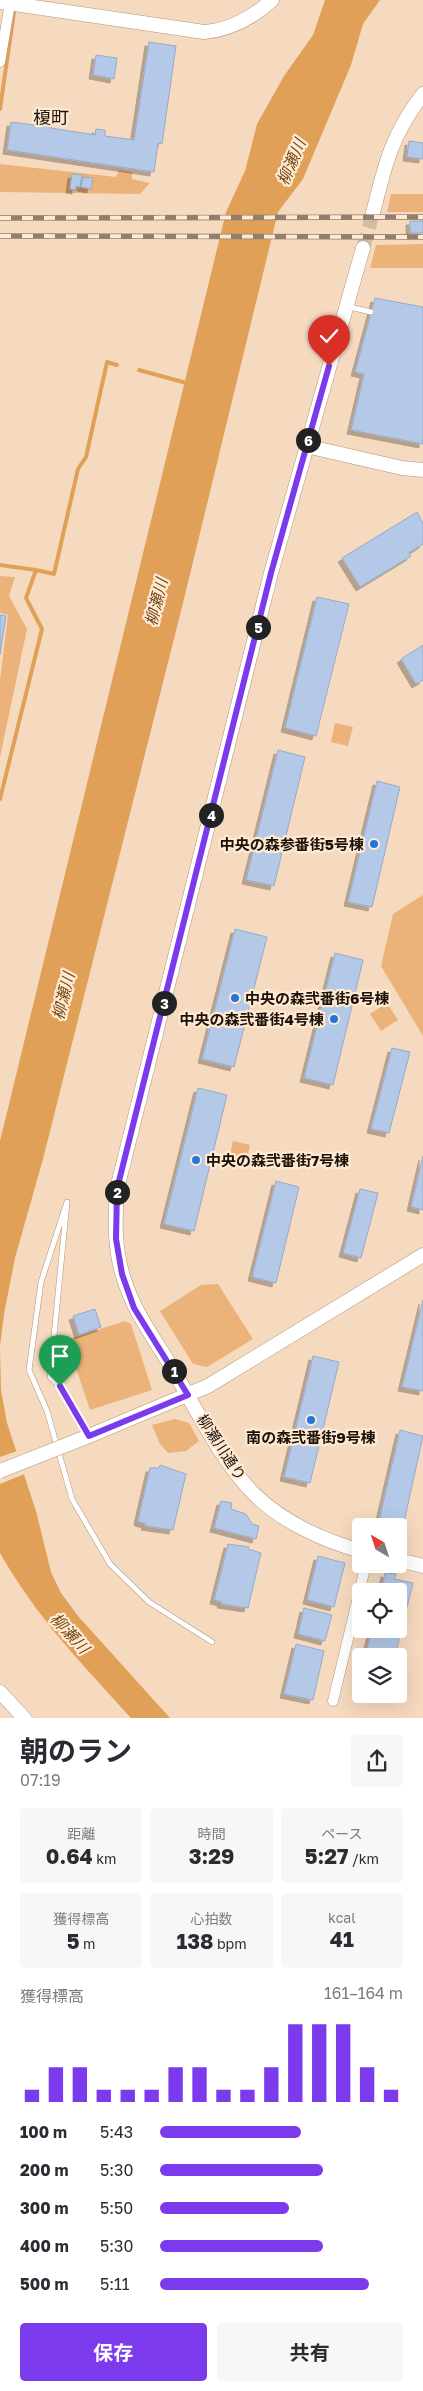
<!DOCTYPE html>
<html lang="ja">
<meta charset="utf-8">
<style>
:root{--surface:#fff;--page:#f7f7f7;--text:#2b2b33;--muted:#7c7c81;--accent:#7c3aed}
body{margin:0;font-family:"Golos Text","Noto Sans JP",sans-serif;background:var(--page);color:var(--text);height:100vh;display:flex;flex-direction:column;font-size:19px;white-space:nowrap}
*{box-sizing:border-box;margin:0}
p{font-size:16px;color:var(--muted)}
.icon{flex:none;width:28px;height:28px;fill:none;stroke:currentColor;stroke-width:2;stroke-linecap:round;stroke-linejoin:round}
.map{position:relative;height:1718px;overflow:hidden}
.sheet{display:flex;flex-direction:column;background:var(--surface);flex:1}
.sheet>*{flex:none}
.needle{width:32px;rotate:321deg}
.buttons{position:absolute;left:352px;top:1518px;display:grid;gap:10px}
.buttons a{display:grid;place-items:center;width:55px;height:55px;border-radius:5px;background:var(--surface);box-shadow:0 5px 20px #0002;font-size:25px}
.pin{position:absolute;display:grid;place-items:center;width:42px;height:42px;color:#fff;margin:-51px -21px;border-radius:50% 50% 50% 0;rotate:-45deg;box-shadow:0 0 5px #0007}
.pin .icon{rotate:45deg}
.km{position:absolute;width:25px;height:25px;margin:-12px;border-radius:50%;background:#222;color:#fff;font-size:14px;line-height:25px;text-align:center}
.round{display:grid;place-items:center;flex:none;width:52px;height:52px;border-radius:5px;background:var(--page)}
.headline{display:flex;align-items:center;justify-content:space-between;height:85px;padding:0 20px}
h1{font-size:28px;font-weight:700;line-height:38px}
.figures{display:grid;grid-template-columns:repeat(3,1fr);gap:8px;height:85px;padding:5px 20px}
.figures div{display:grid;align-content:center;border-radius:5px;background:var(--page);text-align:center}
.figures b{font-size:21px;font-weight:700}
.figures small{font-size:14px;font-weight:400}
.figures p{font-size:14px}
.chart{height:140px;padding:10px 20px}
.chart p{display:flex;justify-content:space-between}
.chart svg{width:100%;height:90px;margin-top:5px;stroke:var(--accent);stroke-width:6}
.action{display:flex;gap:10px;margin-top:auto;padding:10px 20px}
.action a{flex:1;height:58px;border-radius:5px;background:var(--accent);color:#fff;font-size:20px;font-weight:700;line-height:58px;text-align:center}
.action a+a{background:var(--page);color:var(--text)}
ul{padding:0 20px;list-style:none;font-size:16px}
li{display:grid;grid-template-columns:80px 60px 1fr;align-items:center;height:38px}
li i{height:12px;border-radius:6px;background:var(--accent)}
.map>svg:first-child{display:block}
.green{fill:#ebb379}
.water{fill:#e1a058}
.pier{fill:#f6dabf}
.lines{fill:none;stroke-linecap:round;stroke-linejoin:round}
.stream{stroke:#e1a058;stroke-width:4}
.building{fill:#b4c9e7;stroke:#96aac7;filter:url(#shadow)}
.secondary-tunnel{stroke:#d5bca4;stroke-width:14;stroke-dasharray:14 7;stroke-linecap:butt}
.lane-casing{stroke:#b0967c;stroke-width:6}
.street-casing{stroke:#b0967c;stroke-width:11}
.secondary-casing{stroke:#b0967c;stroke-width:15}
.lane{stroke:#fff;stroke-width:5}
.street{stroke:#fff;stroke-width:10}
.secondary{stroke:#fff;stroke-width:14}
.rail-casing{stroke:#927e6c;stroke-width:5.5}
.rail{stroke:#ffe9d3;stroke-width:4;stroke-dasharray:11;stroke-linecap:butt}
.secondary-bridge-casing{stroke:#b0967c;stroke-width:15;stroke-linecap:butt}
.secondary-bridge{stroke:#fff;stroke-width:14}
.route-casing{stroke:#fff;stroke-width:10}
.route{stroke:#7c3aed;stroke-width:6}
.poi-dot{fill:#2275df;stroke:#ffe9d3;stroke-width:2}
.labels{text-anchor:middle;dominant-baseline:central;stroke-width:4.5;stroke-linejoin:round;paint-order:stroke}
.poi-label{font-size:15px;font-weight:bold;fill:#1b1108;stroke:#ffe9d3;text-anchor:end}
.street-label{font-size:15px;fill:#1b1108;stroke:#ffe9d3}
.water-label{font-size:16px;font-style:italic;fill:#754a15;stroke:#ffe9d3}
.quarter-label{font-size:18px;fill:#1b1108;stroke:#ffe9d3}
</style>
<div class="map">
<svg width="423" height="1719" viewBox="0 0 423 1719">
<defs>
<filter id="shadow"><feDropShadow dx="-4" dy="4" stdDeviation="0" flood-color="#0004"/></filter>
</defs>
<rect width="100%" height="100%" fill="#f6dabf"/>
<path class="green" d="M0 164 116 177 119 170 132 172V179L150 183 140 194 0 192Z
M391 194H423V212H387Z
M423 244V268H370L376 245Z
M0 576 15 577 9 596 27 629 0 757V680L8 615 0 613Z
M335 723 353 727 348 746 331 742Z
M423 895V1036L381 966 393 914Z
M387 1003 398 1020 381 1031 370 1014Z
M233 1141 250 1145 246 1162 229 1158Z
M218 1284 253 1339 207 1367 193 1364 160 1311 201 1285Z
M125 1321 131 1324 152 1390 90 1410 68 1344 72 1338Z
M175 1419 189 1423 199 1441 186 1451 168 1453 160 1444 152 1425Z"/>
<path class="water" d="M325 0H380L363 24 351 65 303 179 278 212 183 603 43 1159 15 1258 4 1314 0 1346 1 1390 7 1423 36 1511 51 1572 61 1593 78 1616 170 1718H131C82 1664 37 1618 0 1553V1141L226 212 245 171 257 124 284 76 313 35Z"/>
<path class="pier" d="M20 1450 27 1473 0 1484V1457Z"/>
<g class="lines">
<path class="stream" d="M0 109 14 12
M139 370 190 384
M0 565 36 570 26 598 42 629 0 799
M36 570 54 574 78 469 86 457 107 362 117 365"/>
</g>
<path class="building" d="M149 42 176 46 162 144 158 143 154 172 7 150 11 122 41 126 42 120 52 122 51 128 95 135 96 129 105 130V136L134 140Z
M96 55 117 58 114 79 93 75Z
M409 141 423 143V159L407 157Z
M72 174 82 175 80 187 76 186V190L70 189Z
M83 177 93 178 91 189 81 187Z
M410 221H423V233H410Z
M375 298 423 307V444L351 430 364 374 355 372Z
M417 512 423 523V544L409 553 411 556 360 587 342 558Z
M317 597 349 604 316 736 285 728Z
M0 615 6 616 0 655Z
M423 645V680L416 684 401 659Z
M278 750 305 757 274 886 246 880Z
M377 781 400 787 372 907 348 902Z
M235 929 267 937 234 1067 202 1059Z
M335 953 363 960 333 1085 304 1078Z
M392 1048 410 1052 389 1133 371 1129Z
M198 1088 227 1095 194 1231 164 1224Z
M423 1156V1210L411 1207Z
M276 1181 299 1187 276 1283 252 1277Z
M360 1189 378 1193 361 1258 343 1253Z
M423 1300V1391L402 1387Z
M95 1309 101 1327 79 1335 73 1316Z
M313 1356 339 1362 310 1483 284 1477Z
M400 1430 423 1436 402 1531 399 1530V1526L378 1525Z
M160 1465 186 1474 173 1530 145 1526 146 1524 139 1522 138 1520 150 1468H159Z
M221 1501 232 1503 231 1509 246 1514 252 1524 259 1526 256 1539 214 1528Z
M228 1544 249 1547 248 1549 261 1553 248 1608 221 1604 222 1602 214 1600Z
M318 1556 345 1563 334 1607 307 1600Z
M385 1573 396 1574 394 1579 413 1583 395 1656H365L372 1629H399V1591H381Z
M304 1608 332 1615 325 1641 298 1634Z
M296 1644 324 1651 313 1700 284 1694Z"/>
<g class="lines">
<path class="secondary-tunnel" d="M363 248 373 213"/>
<g class="lane-casing">
<path id="lane" d="M346 306 371 312
M88 1435 59 1386 50 1377 67 1202 41 1282 29 1370 47 1411 72 1499 110 1564 149 1602 212 1642"/>
</g>
<g class="street-casing">
<path id="street" d="M0 62 10 3
M333 1701 366 1564"/>
</g>
<g class="secondary-casing">
<path id="secondary" d="M0 2 204 32C231 30 252 18 272 0
M373 213C385 164 392 134 423 94
M306 446 402 468 423 470
M89 1436 208 1386 423 1255
M361 1551C324 1541 283 1522 255 1495 222 1462 196 1409 172 1368 153 1336 134 1313 123 1276 114 1247 115 1218 117 1189L271 573 363 248
M399 1560 423 1566
M0 1692 25 1719"/>
</g>
<use href="#lane" class="lane"/>
<use href="#street" class="street"/>
<use href="#secondary" class="secondary"/>
<g class="rail-casing">
<path id="rail" d="M0 218 423 217
M0 236 423 237"/>
</g>
<use href="#rail" class="rail"/>
<g class="secondary-bridge-casing">
<path id="secondary-bridge" d="M0 1471 89 1436"/>
</g>
<use href="#secondary-bridge" class="secondary-bridge"/>
</g>
<g class="lines">
<g class="route-casing">
<path id="route" d="M60 1386 89 1436 188 1395 134 1308 122 1274 116 1239 117 1189 271 573 329 366"/>
</g>
<use href="#route" class="route"/>
</g>
<g class="poi-dot">
<circle cx="374" cy="844" r="5"/>
<circle cx="235" cy="998" r="5"/>
<circle cx="334" cy="1019" r="5"/>
<circle cx="196" cy="1160" r="5"/>
<circle cx="311" cy="1420" r="5"/>
</g>
<g class="labels">
<g class="poi-label">
<text x="364" y="844">中央の森参番街5号棟</text>
<text x="245" y="998" text-anchor="start">中央の森弐番街6号棟</text>
<text x="324" y="1019">中央の森弐番街4号棟</text>
<text x="206" y="1160" text-anchor="start">中央の森弐番街7号棟</text>
<text x="311" y="1437" text-anchor="middle">南の森弐番街9号棟</text>
</g>
<g class="street-label">
<text transform="translate(222 1447) rotate(57)">柳瀬川通り</text>
</g>
<g class="water-label">
<text transform="translate(291 162) rotate(-67)">柳瀬川</text>
<text transform="translate(156 602) rotate(-76)">柳瀬川</text>
<text transform="translate(63 996) rotate(-76)">柳瀬川</text>
<text transform="translate(70 1633) rotate(47)">柳瀬川</text>
</g>
<g class="quarter-label">
<text x="51" y="117">榎町</text>
</g>
</g>
</svg>
<div class="buttons">
<a><svg class="needle" viewBox="-14 -14 28 28"><path d="M0-13l5 13h-10z" fill="#e53935"/><path d="M0 13l5-13h-10z" fill="#7c7c81"/></svg></a>
<a><svg class="icon" aria-label="locate" viewBox="0 0 24 24"><circle cx="12" cy="12" r="6"/><path d="M12 2v4M12 18v4M2 12h4M18 12h4"/></svg></a>
<a><svg class="icon" aria-label="layers" viewBox="0 0 24 24"><path d="M12 4l9 5-9 5-9-5zM3 14l9 5 9-5"/></svg></a>
</div>
<div class="pin" style="left:60px;top:1386px;background:#1e9e55"><svg class="icon" aria-label="arrive" viewBox="0 0 24 24"><path d="M6 21V4h12l-3 4 3 4H6"/></svg></div>
<div class="pin" style="left:329px;top:366px;background:#d93025"><svg class="icon" aria-label="check" viewBox="0 0 24 24"><path d="M5 12l5 5 9-10"/></svg></div>
<b class="km" style="left:174px;top:1371px">1</b>
<b class="km" style="left:117px;top:1192px">2</b>
<b class="km" style="left:164px;top:1003px">3</b>
<b class="km" style="left:211px;top:815px">4</b>
<b class="km" style="left:258px;top:627px">5</b>
<b class="km" style="left:308px;top:440px">6</b>
</div>
<section class="sheet">
<div class="headline"><div><h1>朝のラン</h1><p>07:19</p></div><a class="round"><svg class="icon" aria-label="share" viewBox="0 0 24 24"><path d="M12 15V3M7 8l5-5 5 5M5 13v7h14v-7"/></svg></a></div>
<div class="figures">
<div><p>距離</p><b>0.64<small> km</small></b></div>
<div><p>時間</p><b>3:29</b></div>
<div><p>ペース</p><b>5:27<small> /km</small></b></div>
</div>
<div class="figures">
<div><p>獲得標高</p><b>5<small> m</small></b></div>
<div><p>心拍数</p><b>138<small> bpm</small></b></div>
<div><p>kcal</p><b>41</b></div>
</div>
<div class="chart"><p><span>獲得標高</span>161–164 m</p>
<svg viewBox="0 0 160 44" preserveAspectRatio="none"><path d="M5 44V38M15 44V27M25 44V27M35 44V38M45 44V38M55 44V38M65 44V27M75 44V27M85 44V38M95 44V38M105 44V27M115 44V6M125 44V6M135 44V6M145 44V27M155 44V38"/></svg>
</div>
<ul>
<li><b>100 m</b>5:43<i style="width:58%"></i></li>
<li><b>200 m</b>5:30<i style="width:67%"></i></li>
<li><b>300 m</b>5:50<i style="width:53%"></i></li>
<li><b>400 m</b>5:30<i style="width:67%"></i></li>
<li><b>500 m</b>5:11<i style="width:86%"></i></li>
</ul>
<div class="action"><a>保存</a><a>共有</a></div>
</section>
